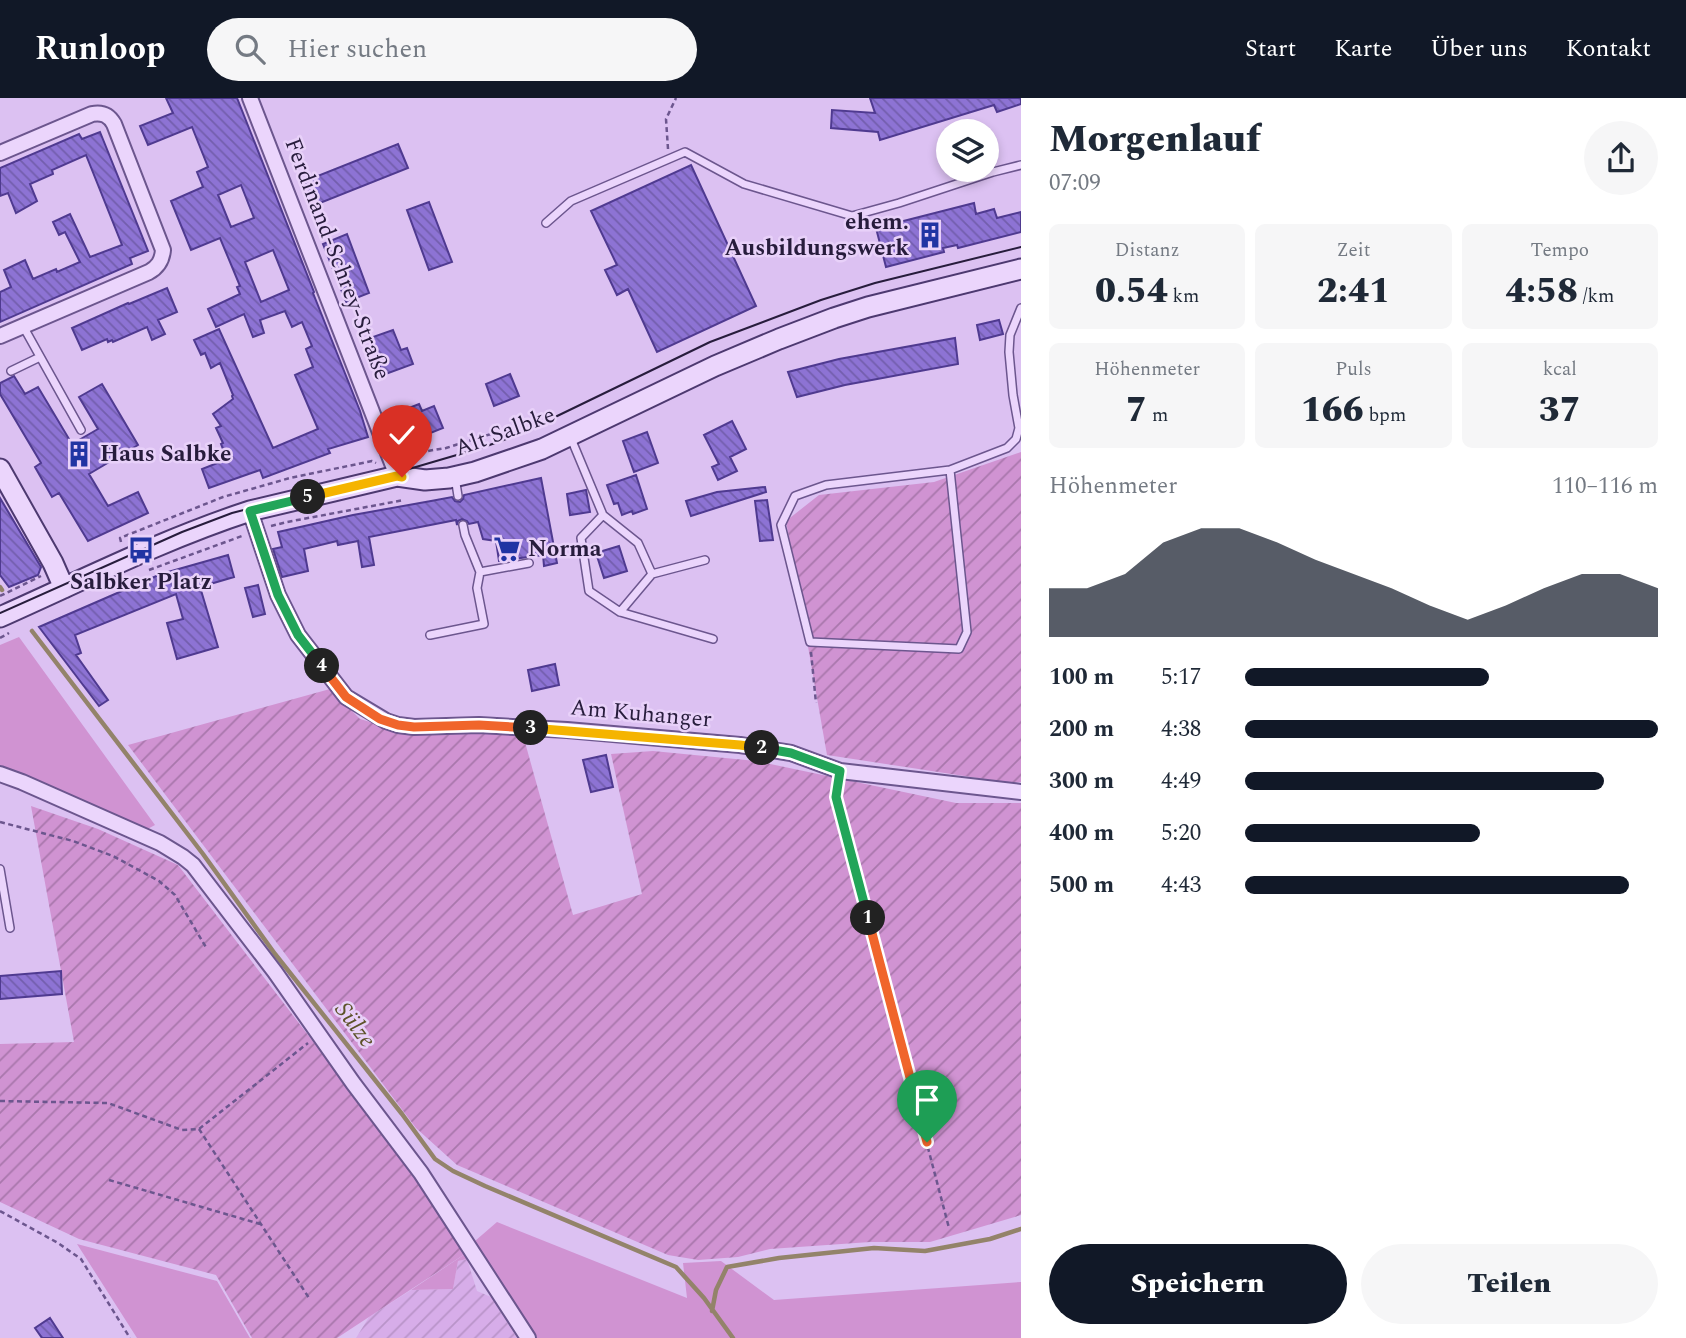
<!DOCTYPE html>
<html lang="de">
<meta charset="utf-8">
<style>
:root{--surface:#fff;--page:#f6f6f7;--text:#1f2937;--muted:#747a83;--accent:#111827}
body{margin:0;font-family:Spectral,serif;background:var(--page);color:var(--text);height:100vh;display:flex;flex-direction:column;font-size:26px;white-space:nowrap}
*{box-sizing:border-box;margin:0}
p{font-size:23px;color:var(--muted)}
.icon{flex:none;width:38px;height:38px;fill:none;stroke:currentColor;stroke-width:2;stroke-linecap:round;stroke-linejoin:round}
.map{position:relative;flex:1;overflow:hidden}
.drawer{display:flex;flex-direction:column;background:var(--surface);width:665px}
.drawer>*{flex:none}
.controls{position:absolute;left:936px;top:21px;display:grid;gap:14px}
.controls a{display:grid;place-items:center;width:63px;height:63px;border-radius:50%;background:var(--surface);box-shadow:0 4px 10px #0003;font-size:35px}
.pin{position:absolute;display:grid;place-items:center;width:60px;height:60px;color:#fff;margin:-72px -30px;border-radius:50% 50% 50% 0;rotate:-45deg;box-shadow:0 0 7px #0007}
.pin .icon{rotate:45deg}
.km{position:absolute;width:35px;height:35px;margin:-18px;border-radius:50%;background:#222;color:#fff;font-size:19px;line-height:35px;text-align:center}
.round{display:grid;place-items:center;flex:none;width:74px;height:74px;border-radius:37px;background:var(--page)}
.head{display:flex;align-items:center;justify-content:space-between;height:119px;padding:0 28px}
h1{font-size:38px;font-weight:800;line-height:52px}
.stats{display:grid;grid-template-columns:repeat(3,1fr);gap:10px;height:119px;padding:7px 28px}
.stats div{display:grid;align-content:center;border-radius:10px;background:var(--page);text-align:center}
.stats b{font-size:35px;font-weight:800}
.stats small{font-size:19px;font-weight:400}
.stats p{font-size:19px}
.chart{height:196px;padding:14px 28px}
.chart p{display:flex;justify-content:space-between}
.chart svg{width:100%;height:126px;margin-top:7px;fill:var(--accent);opacity:.7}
.action{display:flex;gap:14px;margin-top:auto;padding:14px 28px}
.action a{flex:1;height:80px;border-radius:42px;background:var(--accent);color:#fff;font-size:28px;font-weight:800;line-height:80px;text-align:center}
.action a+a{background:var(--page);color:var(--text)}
ul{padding:0 28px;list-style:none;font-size:23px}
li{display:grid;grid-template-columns:112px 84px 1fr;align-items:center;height:52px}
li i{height:18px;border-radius:9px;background:var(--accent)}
header{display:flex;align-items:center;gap:42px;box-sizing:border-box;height:98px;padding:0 35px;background:var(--accent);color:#fff}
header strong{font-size:33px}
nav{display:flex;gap:38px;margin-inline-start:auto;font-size:24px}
.search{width:490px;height:63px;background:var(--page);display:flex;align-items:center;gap:18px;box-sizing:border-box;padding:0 24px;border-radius:38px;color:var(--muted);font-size:26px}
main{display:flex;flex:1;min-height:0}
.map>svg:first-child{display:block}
.farmland{fill:url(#farmland-furrows)}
.grass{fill:#d093d2}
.garden{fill:url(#garden-furrows)}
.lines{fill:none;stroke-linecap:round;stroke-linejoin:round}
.stream{stroke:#93836a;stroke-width:4.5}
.building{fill:url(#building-back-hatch);stroke:#4f3a90;stroke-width:2;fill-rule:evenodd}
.lane-casing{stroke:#6c568e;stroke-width:10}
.street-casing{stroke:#6c568e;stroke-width:18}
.secondary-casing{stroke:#4d3970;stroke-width:23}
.path{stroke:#6c568e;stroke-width:2.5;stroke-dasharray:5 3.5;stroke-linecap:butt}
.lane{stroke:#ebd5fc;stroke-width:7}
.street{stroke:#ebd5fc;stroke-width:14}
.secondary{stroke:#ebd5fc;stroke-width:19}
.tram{stroke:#271c3c;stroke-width:2}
.split-1-casing{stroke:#fff;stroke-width:14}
.split-2-casing{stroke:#fff;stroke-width:14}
.split-3-casing{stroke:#fff;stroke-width:14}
.split-4-casing{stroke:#fff;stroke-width:14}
.split-5-casing{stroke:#fff;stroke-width:14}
.split-6-casing{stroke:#fff;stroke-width:14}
.split-1{stroke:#f0652b;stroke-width:9}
.split-2{stroke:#22a559;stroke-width:9}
.split-3{stroke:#f5b400;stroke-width:9}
.split-4{stroke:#f0652b;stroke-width:9}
.split-5{stroke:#22a559;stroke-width:9}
.split-6{stroke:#f5b400;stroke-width:9}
.labels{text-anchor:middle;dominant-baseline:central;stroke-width:5;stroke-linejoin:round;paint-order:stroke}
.poi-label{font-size:23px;font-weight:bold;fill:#271c3c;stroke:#e8d1f9;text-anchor:start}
.street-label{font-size:23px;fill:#271c3c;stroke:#e8d1f9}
.water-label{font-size:24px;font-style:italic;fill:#5d532a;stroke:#e8d1f9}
</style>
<header>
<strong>Runloop</strong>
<div class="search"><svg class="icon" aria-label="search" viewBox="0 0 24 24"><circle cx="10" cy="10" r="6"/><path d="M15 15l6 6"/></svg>Hier suchen</div>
<nav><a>Start</a><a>Karte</a><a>Über uns</a><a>Kontakt</a></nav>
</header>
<main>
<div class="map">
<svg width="1021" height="1240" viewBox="0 0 1021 1240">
<defs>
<pattern id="farmland-furrows" width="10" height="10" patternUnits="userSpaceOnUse" patternTransform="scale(1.75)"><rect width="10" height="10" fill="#d7ade9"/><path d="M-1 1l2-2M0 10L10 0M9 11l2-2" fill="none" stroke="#b994c9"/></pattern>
<pattern id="garden-furrows" width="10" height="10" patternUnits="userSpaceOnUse" patternTransform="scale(1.75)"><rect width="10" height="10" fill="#d093d2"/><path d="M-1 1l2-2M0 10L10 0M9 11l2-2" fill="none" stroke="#a977ac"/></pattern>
<pattern id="building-back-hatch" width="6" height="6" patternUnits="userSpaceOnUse" patternTransform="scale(1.75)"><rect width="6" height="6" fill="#8d73d4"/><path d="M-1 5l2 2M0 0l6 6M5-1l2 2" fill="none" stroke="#735ead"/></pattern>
</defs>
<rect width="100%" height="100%" fill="#dcc1f2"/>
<path class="farmland" d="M467 1161 477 1193 491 1199 517 1240H356L369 1219 411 1192 453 1191 458 1163Z"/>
<path class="grass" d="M19 539 155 727 142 734 0 670V547Z
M497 1124 687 1200 683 1165 721 1163 774 1202 1021 1184V1240H537L475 1143Z
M77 1146 217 1183 250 1240H137Z
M468 1154 467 1161 458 1163 453 1191 411 1192Z"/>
<path class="garden" d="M1021 354V684L1010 685 827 657 786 423 819 397 934 384Z
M330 591 360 621 384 628 453 634 523 637 573 817 642 796 611 656 653 653 756 663 956 705H1021V1117L930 1144H870L770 1151 738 1159 698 1162 668 1157 457 1067 416 1030 128 647Z
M31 708 98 731 178 767 347 988 468 1154 337 1240H252L216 1177 79 1141 0 1104V946L74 944Z"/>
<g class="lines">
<path class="stream" d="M0 489 2 492
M32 533 203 756 275 856 402 1016 435 1061 453 1073 485 1088 676 1169 704 1200 733 1240
M712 1213 716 1192 727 1169 779 1160 874 1150 925 1153 990 1141 1021 1131"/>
</g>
<path class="building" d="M166 0H237L314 194 313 195 360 313 368 339 328 351 330 355 263 380 260 372 209 390 202 371 225 362V360L226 359 221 346 223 345 216 330 221 328 213 316 233 301 232 298 233 297 220 265 211 270 205 255 201 257 194 242 219 231 273 350 318 331 295 277 313 269 306 251 312 248 302 224 292 229 285 213 260 222 264 235 253 239 244 216 216 229 208 211 240 196 237 189 240 188 220 140 191 152 171 103 203 89 197 74 208 69 192 29 148 47 140 28 173 15ZM241 87 254 120 231 129 218 97ZM273 152 289 192 261 204 245 164Z
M870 0H1021V6L997 14 994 7 880 42 878 34 831 30 832 12 875 15Z
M100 34 148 153 130 160 132 166 0 224V194L11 189 4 172 25 162 33 181 56 171 57 174 80 164 65 134 59 137 53 124 70 116 90 159 122 147 86 57 52 72 53 76 30 86 37 103 16 115 8 95 0 98V70L79 36 82 41Z
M398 46 408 70 315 107 305 83Z
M691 67 756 208 657 254 628 191 617 197 605 172 617 167 591 113Z
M429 104 452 164 429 172 407 112Z
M974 105 976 116 994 111 997 120 1021 114V134L958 150 957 147 943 150 944 154 886 169 876 130Z
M347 136 369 195 346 204 323 146Z
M167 190 177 214 158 222 165 236 152 242 147 229 113 244 112 242 108 244 107 241 82 252 72 230 128 205 129 206Z
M999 222 1003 236 980 242 977 227Z
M393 232 401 252 407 250 413 266 383 277 370 240Z
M955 240 958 266 845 287 797 299 788 274 839 261Z
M510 276 519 298 494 308 486 286Z
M14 278 25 296 38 289 72 346 98 331 79 299 102 286 138 347 89 376 108 408 138 394 148 415 88 443 59 395 52 399 35 369 41 365 0 296V285Z
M419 306 422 313 434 308 443 330 418 340 415 331 409 333 401 313Z
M732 323 746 351 730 359 737 373 718 382 712 369 719 366 704 337Z
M647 334 658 365 634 374 623 343Z
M636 377 647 411 633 416 632 413 622 417 618 405 614 406 607 387Z
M541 380 557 465 544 468 543 457 499 463 496 443 483 441 478 424 469 426 467 423 462 421 458 423 457 427 456 422 369 439 374 467 362 469 358 443 338 447 337 443 304 451 308 473 282 479 273 451 282 449 278 434 353 417 431 403 452 399 455 403 460 404 463 401 464 397Z
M765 389 766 394 691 418 686 403 717 394Z
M586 392 590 414 570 417 567 396Z
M0 400 41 469 38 477 9 489 0 477Z
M767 402 773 442 760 443 755 403Z
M619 448 627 473 604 480 596 455Z
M228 457 234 479 200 489 218 549 177 561 167 525 183 521 176 496 75 537 81 555 76 557 108 602 99 608 39 529 161 476Z
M258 487 265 516 253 519 245 490Z
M555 566 559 587 532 593 528 572Z
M606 657 613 689 591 694 583 662Z
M61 873 62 896 0 901V878Z
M50 1220 63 1240H42L35 1230Z"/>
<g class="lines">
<g class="lane-casing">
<path id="lane" d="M546 125 571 103 685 54 744 86 852 118 899 105 993 74 1021 67
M23 228 81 332
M11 273 40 259
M570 338 603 417 638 445 652 476 620 514
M950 372 967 534 959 551 810 544 781 427 795 398 826 387 950 372 1007 350 1016 341 1019 330 1013 297 1009 254 1010 237 1021 210
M455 379 458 398
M603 417 581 440 589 493 620 514 713 541
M463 427 465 437 480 474 529 465
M652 476 705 462
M430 537 484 526 477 490 480 474
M0 771 10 830"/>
</g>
<g class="street-casing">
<path id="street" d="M250 0 397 378
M0 55 92 16C102 14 109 17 114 26L163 152C162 163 158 169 149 174L0 238
M250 413 278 497 298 537 346 599 386 623 398 627 414 629 479 627 567 632 740 647 791 655 840 673 1021 694
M0 676 22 684 160 745 183 759 193 767 275 874 353 985 421 1075 528 1240"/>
</g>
<g class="secondary-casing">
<path id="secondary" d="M0 371 53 465 64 490
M0 519C83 482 164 441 250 413L397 378 425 382 449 380 475 374 542 351 715 268 779 241 834 220 868 209 1021 171"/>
</g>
<path class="path" d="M668 51 666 21 676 0
M403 357 446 350 507 331
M271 428 287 424 404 402
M121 444 120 440 223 399 290 380 372 363 376 365
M149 472 242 438
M0 498 41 478
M0 540 9 535
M811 554 816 605
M838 687 836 699 949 1130
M0 724 73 743 113 758 159 783 175 797 207 851
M0 1003 108 1005 182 1032 199 1031 308 945
M199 1031 309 1200
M109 1082 260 1126
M0 1113 58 1145 81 1161 130 1240"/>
<use href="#lane" class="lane"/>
<use href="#street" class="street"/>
<use href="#secondary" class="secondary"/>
<path class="tram" d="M0 515 182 434 232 415 325 391 392 376 484 349 520 336 710 244 821 202 875 185 1021 149"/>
</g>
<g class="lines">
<g class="split-1-casing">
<path id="split-1" d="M868 820 927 1044"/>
</g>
<g class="split-2-casing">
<path id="split-2" d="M762 650 791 655 840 673 836 699 868 820"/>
</g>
<g class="split-3-casing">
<path id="split-3" d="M531 630 740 647 762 650"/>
</g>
<g class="split-4-casing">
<path id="split-4" d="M322 568 346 599 380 621 398 627 414 629 479 627 531 630"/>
</g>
<g class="split-5-casing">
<path id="split-5" d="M308 399 250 413 278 497 298 537 322 568"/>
</g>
<g class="split-6-casing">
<path id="split-6" d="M308 399 397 378 402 379"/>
</g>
<use href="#split-1" class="split-1"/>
<use href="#split-2" class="split-2"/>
<use href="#split-3" class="split-3"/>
<use href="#split-4" class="split-4"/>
<use href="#split-5" class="split-5"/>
<use href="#split-6" class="split-6"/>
</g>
<defs>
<g id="building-bare" transform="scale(2.1)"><path d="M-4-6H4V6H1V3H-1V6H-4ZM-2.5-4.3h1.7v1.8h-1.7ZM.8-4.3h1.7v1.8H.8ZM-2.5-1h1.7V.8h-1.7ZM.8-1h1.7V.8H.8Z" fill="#2034a3" stroke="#e8d1f9" stroke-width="2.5" paint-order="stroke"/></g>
<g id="supermarket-bare" transform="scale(2.1)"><path d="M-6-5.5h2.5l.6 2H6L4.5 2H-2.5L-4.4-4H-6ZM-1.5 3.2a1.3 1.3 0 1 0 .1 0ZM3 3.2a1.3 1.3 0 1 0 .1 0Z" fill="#2034a3" stroke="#e8d1f9" stroke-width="2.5" paint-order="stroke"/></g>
<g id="bus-bare" transform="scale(2.1)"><path d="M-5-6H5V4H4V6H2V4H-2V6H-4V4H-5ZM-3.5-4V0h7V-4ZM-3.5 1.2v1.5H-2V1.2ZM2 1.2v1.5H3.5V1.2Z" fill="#2034a3" stroke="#e8d1f9" stroke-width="2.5" paint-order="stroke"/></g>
</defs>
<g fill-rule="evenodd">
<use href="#building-bare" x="930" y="137"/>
<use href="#building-bare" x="79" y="356"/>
<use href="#supermarket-bare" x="507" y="451"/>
<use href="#bus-bare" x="141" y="452"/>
</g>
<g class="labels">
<g class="poi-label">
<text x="909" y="124" text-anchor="end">ehem.<tspan x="909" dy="26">Ausbildungswerk</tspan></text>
<text x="100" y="356">Haus Salbke</text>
<text x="528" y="451">Norma</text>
<text x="141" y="484" text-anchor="middle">Salbker Platz</text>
</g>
<g class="street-label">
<text transform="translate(337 161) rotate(69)">Ferdinand-Schrey-Straße</text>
<text transform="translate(505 334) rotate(-20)">Alt Salbke</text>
<text transform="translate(641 616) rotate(5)">Am Kuhanger</text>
</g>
<g class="water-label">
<text transform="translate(355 927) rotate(53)">Sülze</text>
</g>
</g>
</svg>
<div class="controls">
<a><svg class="icon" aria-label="layers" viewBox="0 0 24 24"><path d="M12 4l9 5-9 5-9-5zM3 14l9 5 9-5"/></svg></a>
</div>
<div class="pin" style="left:927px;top:1044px;background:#1e9e55"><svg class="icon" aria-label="arrive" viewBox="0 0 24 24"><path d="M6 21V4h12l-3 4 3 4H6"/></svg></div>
<div class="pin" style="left:402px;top:379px;background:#d93025"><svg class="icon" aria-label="check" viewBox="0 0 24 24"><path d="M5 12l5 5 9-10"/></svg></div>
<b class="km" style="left:868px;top:820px">1</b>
<b class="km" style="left:762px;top:650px">2</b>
<b class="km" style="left:531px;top:630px">3</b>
<b class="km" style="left:322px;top:568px">4</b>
<b class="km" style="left:308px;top:399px">5</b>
</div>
<section class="drawer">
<div class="head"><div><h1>Morgenlauf</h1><p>07:09</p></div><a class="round"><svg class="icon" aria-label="share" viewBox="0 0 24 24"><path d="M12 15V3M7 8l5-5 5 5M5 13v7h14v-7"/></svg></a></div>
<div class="stats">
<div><p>Distanz</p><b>0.54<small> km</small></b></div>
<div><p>Zeit</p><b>2:41</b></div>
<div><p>Tempo</p><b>4:58<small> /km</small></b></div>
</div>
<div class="stats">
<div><p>Höhenmeter</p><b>7<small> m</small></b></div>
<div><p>Puls</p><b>166<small> bpm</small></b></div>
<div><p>kcal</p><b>37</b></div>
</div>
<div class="chart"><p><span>Höhenmeter</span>110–116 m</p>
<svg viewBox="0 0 160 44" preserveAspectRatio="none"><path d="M0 44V27L10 27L20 22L30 11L40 6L50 6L60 11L70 17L80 22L90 27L100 33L110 38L120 33L130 27L140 22L150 22L160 27V44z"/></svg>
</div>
<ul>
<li><b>100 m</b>5:17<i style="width:59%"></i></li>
<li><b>200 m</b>4:38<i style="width:100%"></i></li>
<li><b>300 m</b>4:49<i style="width:87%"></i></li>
<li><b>400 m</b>5:20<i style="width:57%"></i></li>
<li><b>500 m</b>4:43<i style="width:93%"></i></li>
</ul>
<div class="action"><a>Speichern</a><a>Teilen</a></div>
</section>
</main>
